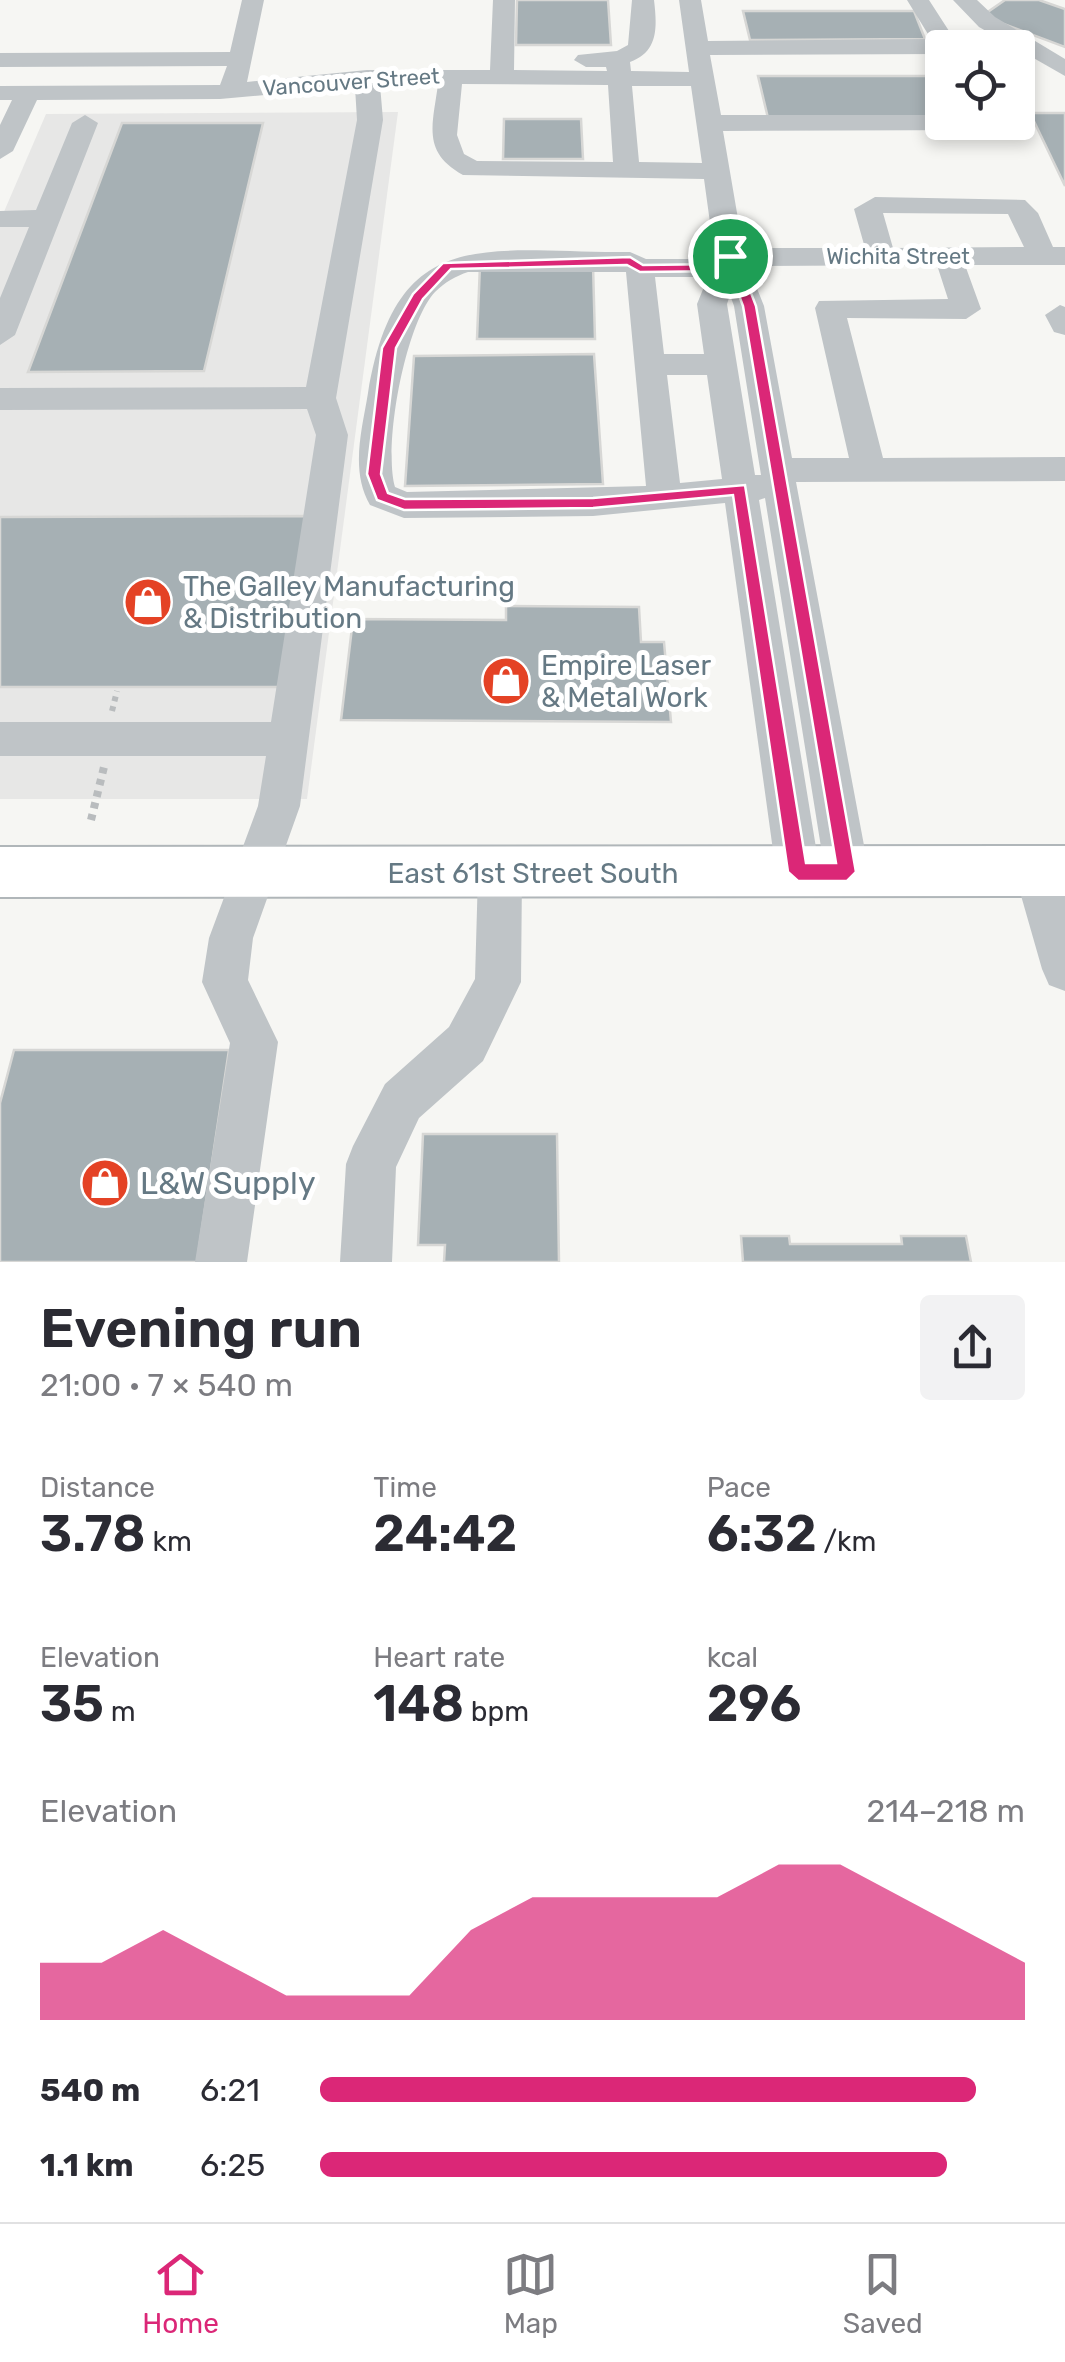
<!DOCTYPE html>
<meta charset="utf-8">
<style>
:root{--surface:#fff;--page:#f2f2f3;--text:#2b2b33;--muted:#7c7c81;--line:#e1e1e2;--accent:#db2777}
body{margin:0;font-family:Rubik,sans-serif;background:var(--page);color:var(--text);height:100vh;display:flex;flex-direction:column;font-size:38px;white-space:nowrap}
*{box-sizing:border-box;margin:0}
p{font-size:32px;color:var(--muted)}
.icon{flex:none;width:55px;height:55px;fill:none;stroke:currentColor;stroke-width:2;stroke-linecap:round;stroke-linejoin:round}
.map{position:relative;height:1262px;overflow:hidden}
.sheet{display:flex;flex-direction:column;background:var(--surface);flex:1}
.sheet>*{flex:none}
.controls{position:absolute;left:925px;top:30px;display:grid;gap:20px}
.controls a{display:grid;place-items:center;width:110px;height:110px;border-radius:10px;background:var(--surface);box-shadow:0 5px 15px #0003;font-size:50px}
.pin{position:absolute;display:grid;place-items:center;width:85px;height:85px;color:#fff;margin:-42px;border:5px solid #fff;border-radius:50%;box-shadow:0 2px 10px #0007}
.round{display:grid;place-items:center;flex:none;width:105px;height:105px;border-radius:10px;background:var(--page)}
.headline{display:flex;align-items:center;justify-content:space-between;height:170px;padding:0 40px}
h1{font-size:55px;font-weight:600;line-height:75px}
.figures{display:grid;grid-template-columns:repeat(3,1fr);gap:15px;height:170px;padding:10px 40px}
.figures div{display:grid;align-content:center}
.figures b{font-size:50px;font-weight:600}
.figures small{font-size:28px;font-weight:400}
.figures p{font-size:28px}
.chart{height:280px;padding:20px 40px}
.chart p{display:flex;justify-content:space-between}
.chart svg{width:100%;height:180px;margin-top:10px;fill:var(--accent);opacity:.7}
ul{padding:0 40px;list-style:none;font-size:32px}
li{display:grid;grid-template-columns:160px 120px 1fr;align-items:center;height:75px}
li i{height:25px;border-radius:12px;background:var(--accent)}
.dock{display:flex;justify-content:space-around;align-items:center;height:140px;border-top:2px solid var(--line);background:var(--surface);font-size:28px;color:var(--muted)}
.dock a{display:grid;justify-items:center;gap:5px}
.dock .current{color:var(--accent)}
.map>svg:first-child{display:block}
.built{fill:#e7e7e6}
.building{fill:#a6b0b4;stroke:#d7d7d5;stroke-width:2.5}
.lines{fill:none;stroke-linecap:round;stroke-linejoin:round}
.major-casing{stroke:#b0b6b9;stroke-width:4}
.path-far1{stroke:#b9bcbe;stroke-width:6;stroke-dasharray:5 5;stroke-linecap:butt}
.path{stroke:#b9bcbe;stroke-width:8;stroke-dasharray:6 6;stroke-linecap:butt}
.minor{fill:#bfc4c7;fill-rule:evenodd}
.major{fill:#fff;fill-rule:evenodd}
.route{fill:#db2777;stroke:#fff;stroke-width:2.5;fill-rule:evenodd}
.labels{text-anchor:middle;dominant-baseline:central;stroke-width:10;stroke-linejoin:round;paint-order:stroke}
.far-street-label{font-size:22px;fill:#657984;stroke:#fff}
.poi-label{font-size:28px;fill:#657984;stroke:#fff;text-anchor:start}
.street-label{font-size:28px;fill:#657984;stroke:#fff}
.near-poi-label{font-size:32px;fill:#657984;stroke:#fff;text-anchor:start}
</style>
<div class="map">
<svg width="1065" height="1262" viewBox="0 0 1065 1262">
<rect width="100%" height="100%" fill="#f6f6f3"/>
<path class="built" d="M398 112 307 799H0V221L46 114Z"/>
<path class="building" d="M517 0H608L611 45H516Z
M1005 0H1039L1065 9V47L982 16Z
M743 11H914L925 39 750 40Z
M758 76H942V118H768Z
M1030 113H1065V186Z
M504 119H581L583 159H503Z
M122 123H263L204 371 28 372Z
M480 265H593L595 339H477Z
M594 354 603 484 405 486 414 356Z
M309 516 283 687H0V517Z
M506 606 639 607 641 642H664L671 722 341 720 353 619 506 620Z
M14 1050H229L197 1262H0V1103Z
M423 1134H557L559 1262H444L445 1245H418Z
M741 1236H789L790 1244H902L901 1236H966L971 1262H743Z"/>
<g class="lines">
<g class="major-casing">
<path id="major" d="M1065 846V896L0 897V847Z"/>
</g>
<path class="path-far1" d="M112 711 117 691"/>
<path class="path" d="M91 820 104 767"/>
<path class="minor" d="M242 0H264L247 82 367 70H490L493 0H515L514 70 607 71 606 67H586L574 60 578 55 617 51 628 45 632 0H654C657 26 659 52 630 62L631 71 689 72 679 0H701L708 41 931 39 907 0H929L960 48H942V54L710 55 721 115H942V122H1002L990 130 723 131 743 248H865L854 209 875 197 1025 200 1038 213 1053 247H1065V265H965L981 309 966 319 847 318 883 458 1065 457V481L796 482 869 872 862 886 847 892 832 886 825 872 765 498 759 500 820 872 813 886 798 892 783 886 776 872 725 503 593 516 404 518 370 505C350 470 362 430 368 393 397 219 490 254 630 252L646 259H715L704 179 463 175C421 152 433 124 438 84L380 85 383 120 336 398 348 435 300 806 253 938 248 980 278 1042 247 1262H195L230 1043 202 982 209 938 258 806 266 756H0V722H271L316 435 307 409 0 410V388L306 387 357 120 355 87 220 99 37 100 13 151 0 159V125L12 100H0V86L220 85 227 66 0 67V53L230 52ZM462 84 608 85 613 162 477 161 464 154 457 135ZM632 86H691L702 163 639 162ZM883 213 1008 214 1024 247 893 248ZM937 265 948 299 819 301 815 308 849 458H792L764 306 748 266ZM468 272H626L646 486 407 492 395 487C383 446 405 324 435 292 445 282 456 276 468 272ZM655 277H708L697 304 704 354H664ZM730 295 734 306 761 475H755L727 304ZM667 375H707L722 479 680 483Z
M953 0H977L995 17 1065 59V76L979 27Z
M85 115 98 123 15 335 0 345V298L29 227H0V211L36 210 72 123Z
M1060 305 1065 307V335L1054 332 1045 315Z
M1036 851 1051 857 1065 895V991L1049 985 1042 969 1014 871 1021 857Z
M500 854 515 860 522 874 521 982 483 1061 419 1118 396 1167 392 1262H340L346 1164 353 1146 385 1084 449 1027 475 979 478 874 485 860Z"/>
<use href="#major" class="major"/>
</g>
<path class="route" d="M726 254 737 256 756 306 856 872 847 881H798L788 872 733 495 593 508 404 510 377 500 367 474 382 348 413 294 443 263 630 257 643 265 721 264ZM627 265 640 272 730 271 743 306 836 863H806L745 485 593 498 405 499 388 493 381 474 396 348 423 299 451 269Z"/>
<defs>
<g id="shop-disc" transform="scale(2.5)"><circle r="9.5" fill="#e44225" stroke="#fff"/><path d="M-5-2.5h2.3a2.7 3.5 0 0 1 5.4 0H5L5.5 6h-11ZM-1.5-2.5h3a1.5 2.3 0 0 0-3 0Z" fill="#fff"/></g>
</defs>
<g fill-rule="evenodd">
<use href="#shop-disc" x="148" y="602"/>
<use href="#shop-disc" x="506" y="681"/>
<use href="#shop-disc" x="105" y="1183"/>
</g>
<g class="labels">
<g class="far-street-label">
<text transform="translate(351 82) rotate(-4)">Vancouver Street</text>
<text x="898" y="256">Wichita Street</text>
</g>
<g class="poi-label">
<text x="183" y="586">The Galley Manufacturing<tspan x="183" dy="32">&amp; Distribution</tspan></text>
<text x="541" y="665">Empire Laser<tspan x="541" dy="32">&amp; Metal Work</tspan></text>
</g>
<g class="street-label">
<text x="533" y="873">East 61st Street South</text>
</g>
<g class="near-poi-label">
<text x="140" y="1183">L&amp;W Supply</text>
</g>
</g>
</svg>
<div class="controls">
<a><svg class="icon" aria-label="locate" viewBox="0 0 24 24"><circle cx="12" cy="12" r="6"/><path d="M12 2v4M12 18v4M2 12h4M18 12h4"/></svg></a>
</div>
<div class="pin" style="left:730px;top:256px;background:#1e9e55"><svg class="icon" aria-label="arrive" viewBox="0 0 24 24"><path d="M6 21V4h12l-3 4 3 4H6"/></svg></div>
</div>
<section class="sheet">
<div class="headline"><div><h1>Evening run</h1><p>21:00 · 7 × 540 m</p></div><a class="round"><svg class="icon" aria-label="share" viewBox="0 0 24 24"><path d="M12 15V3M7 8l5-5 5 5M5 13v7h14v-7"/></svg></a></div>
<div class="figures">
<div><p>Distance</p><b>3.78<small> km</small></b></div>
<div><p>Time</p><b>24:42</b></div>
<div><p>Pace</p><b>6:32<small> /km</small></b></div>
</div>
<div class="figures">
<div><p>Elevation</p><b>35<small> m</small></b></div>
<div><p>Heart rate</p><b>148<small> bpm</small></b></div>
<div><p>kcal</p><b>296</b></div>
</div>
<div class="chart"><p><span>Elevation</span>214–218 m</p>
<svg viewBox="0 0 160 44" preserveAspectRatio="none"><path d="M0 44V30L10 30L20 22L30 30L40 38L50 38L60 38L70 22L80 14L90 14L100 14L110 14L120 6L130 6L140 14L150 22L160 30V44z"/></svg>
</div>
<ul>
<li><b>540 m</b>6:21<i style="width:93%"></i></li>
<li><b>1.1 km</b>6:25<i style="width:89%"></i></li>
</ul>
</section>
<nav class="dock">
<a class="current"><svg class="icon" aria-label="home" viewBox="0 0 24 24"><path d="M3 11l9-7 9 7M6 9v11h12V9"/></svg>Home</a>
<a><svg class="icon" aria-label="map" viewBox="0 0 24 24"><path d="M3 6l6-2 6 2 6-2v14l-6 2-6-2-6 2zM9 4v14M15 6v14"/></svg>Map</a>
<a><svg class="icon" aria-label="saved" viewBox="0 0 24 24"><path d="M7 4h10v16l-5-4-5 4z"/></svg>Saved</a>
</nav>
